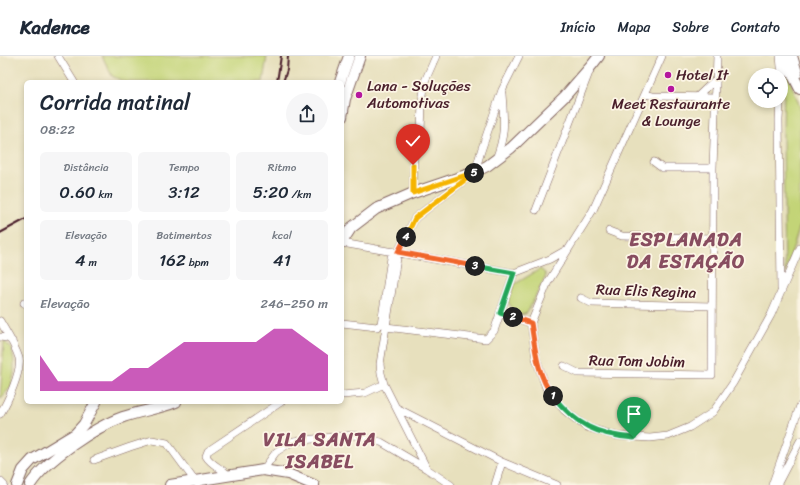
<!DOCTYPE html>
<html lang="pt">
<meta charset="utf-8">
<style>
:root{--surface:#fff;--page:#f6f6f7;--text:#1f2937;--muted:#747a83;--line:#e0e1e3;--accent:#b5179e}
body{margin:0;font-family:Sriracha,sans-serif;background:var(--page);color:var(--text);height:100vh;display:flex;flex-direction:column;font-size:15px;white-space:nowrap}
*{box-sizing:border-box;margin:0}
p{font-size:13px;color:var(--muted)}
.icon{flex:none;width:22px;height:22px;fill:none;stroke:currentColor;stroke-width:2;stroke-linecap:round;stroke-linejoin:round}
.map{position:relative;flex:1;overflow:hidden}
.panel{position:absolute;left:24px;top:24px;width:320px;height:324px;display:flex;flex-direction:column;background:var(--surface);border-radius:6px;box-shadow:0 2px 6px #0003}
.panel>*{flex:none}
.controls{position:absolute;left:748px;top:12px;display:grid;gap:8px}
.controls a{display:grid;place-items:center;width:40px;height:40px;border-radius:50%;background:var(--surface);box-shadow:0 2px 6px #0003;font-size:20px}
.pin{position:absolute;display:grid;place-items:center;width:34px;height:34px;color:#fff;margin:-41px -17px;border-radius:50% 50% 50% 0;rotate:-45deg;box-shadow:0 0 4px #0007}
.pin .icon{rotate:45deg}
.km{position:absolute;width:20px;height:20px;margin:-10px;border-radius:50%;background:#222;color:#fff;font-size:11px;line-height:20px;text-align:center}
.round{display:grid;place-items:center;flex:none;width:42px;height:42px;border-radius:21px;background:var(--page)}
.headline{display:flex;align-items:center;justify-content:space-between;height:68px;padding:0 16px}
h1{font-size:22px;font-weight:600;line-height:30px}
.metrics{display:grid;grid-template-columns:repeat(3,1fr);gap:6px;height:68px;padding:4px 16px}
.metrics div{display:grid;align-content:center;border-radius:6px;background:var(--page);text-align:center}
.metrics b{font-size:17px;font-weight:600}
.metrics small{font-size:11px;font-weight:400}
.metrics p{font-size:11px}
.chart{height:112px;padding:8px 16px}
.chart p{display:flex;justify-content:space-between}
.chart svg{width:100%;height:72px;margin-top:4px;fill:var(--accent);opacity:.7}
header{display:flex;align-items:center;gap:24px;box-sizing:border-box;height:56px;padding:0 20px;background:var(--surface);border-bottom:1px solid var(--line)}
header strong{font-size:19px}
nav{display:flex;gap:22px;margin-inline-start:auto;font-size:14px}
.map>svg:first-child{display:block}
.green{fill:#c3d477;stroke:#867a51}
.lines{fill:none;stroke-linecap:round;stroke-linejoin:round}
.street-casing{stroke:#81635e;stroke-width:8}
.secondary-casing{stroke:#81635e;stroke-width:12}
.street{stroke:#fff;stroke-width:7}
.secondary{stroke:#fff;stroke-width:10}
.rail{stroke:#4a1f2b;stroke-width:2}
.split-1-casing{stroke:#fff;stroke-width:8}
.split-2-casing{stroke:#fff;stroke-width:8}
.split-3-casing{stroke:#fff;stroke-width:8}
.split-4-casing{stroke:#fff;stroke-width:8}
.split-5-casing{stroke:#fff;stroke-width:8}
.split-6-casing{stroke:#fff;stroke-width:8}
.split-1{stroke:#22a559;stroke-width:5}
.split-2{stroke:#f0652b;stroke-width:5}
.split-3{stroke:#22a559;stroke-width:5}
.split-4{stroke:#f0652b;stroke-width:5}
.split-5{stroke:#f5b400;stroke-width:5}
.split-6{stroke:#f5b400;stroke-width:5}
.poi-dot{fill:#b5179e;stroke:#fcf5e5;stroke-width:1.5}
.labels{text-anchor:middle;dominant-baseline:central;stroke-width:3.5;stroke-linejoin:round;paint-order:stroke}
.poi-label{font-size:15px;fill:#4a1f2b;stroke:#fcf5e5;text-anchor:start}
.street-label{font-size:15px;fill:#4a1f2b;stroke:#fcf5e5}
.district-label{font-size:19px;font-weight:bold;letter-spacing:1px;fill:#884d60;stroke:#fcf5e5}
</style>
<header>
<strong>Kadence</strong>
<nav><a>Início</a><a>Mapa</a><a>Sobre</a><a>Contato</a></nav>
</header>
<div class="map">
<svg width="800" height="429" viewBox="0 0 800 429">
<rect width="100%" height="100%" fill="#fcf5e5"/>
<filter id="ink" filterUnits="userSpaceOnUse"><feTurbulence type="fractalNoise" baseFrequency=".025" numOctaves="2"/><feDisplacementMap in="SourceGraphic" scale="8" xChannelSelector="R" yChannelSelector="G"/><feConvolveMatrix kernelMatrix="1 2 1 2 8 2 1 2 1" color-interpolation-filters="sRGB"/></filter>
<filter id="wash" filterUnits="userSpaceOnUse"><feTurbulence type="fractalNoise" baseFrequency=".012" numOctaves="4" result="noise"/><feDisplacementMap in="SourceGraphic" scale="16" xChannelSelector="R" yChannelSelector="G"/><feGaussianBlur stdDeviation="0.9" result="paint"/><feColorMatrix in="noise" values="0 0 0 0 0 0 0 0 0 0 0 0 0 0 0 0 0 1.4 0 .05"/><feComposite in="paint" operator="in"/></filter>
<g filter="url(#wash)">
<rect width="100%" height="100%" fill="#e7e0bd"/>
<path class="green" d="M102 0H267L263 26H125L112 20Z
M787 16 800 51V169L785 219 783 79 784 27Z
M540 213 545 217 546 220 527 257 521 259 511 251 508 245 510 238 515 228Z
M4 285 12 293 14 305V318L11 331 0 343Z"/>
</g>
<g filter="url(#ink)">
<g class="lines">
<g class="street-casing">
<path id="street" d="M58 0 74 26
M662 0 593 154 548 226 531 267 536 302 546 332 564 354 586 371 617 380 650 382 668 380 690 371 713 356 733 327 771 259 800 192
M780 0 782 22
M646 38 653 40 715 41
M781 39 783 22 788 6
M696 42 717 22
M780 45 779 64 781 233
M496 103C506 77 504 65 502 38
M654 106 662 112H713
M413 137 414 101 421 76 422 46 425 25 436 0
M536 154 590 14
M609 175 622 180 713 182
M342 187 514 217 550 203 566 194
M581 242 591 247 712 250
M24 247 26 248
M500 257 531 267
M0 265C7 277 15 289 19 302 22 315 7 347 0 358
M342 267 377 271 381 268 392 195
M386 271 486 283 494 275 514 217
M0 281 7 282 12 285
M564 310 578 317 712 319 713 112 717 0
M342 339 365 337 384 328
M397 352 502 406 557 429
M94 404 130 391 152 384 167 387 197 428
M427 413 384 328 381 317 380 308 398 196 415 162 475 116 481 95 502 34 519 0
M263 414 276 396 293 385 354 379 381 386 427 413 451 429
M229 420C222 412 211 409 206 400L208 395 281 346
M0 425 4 429
M495 429 502 406
M772 429 800 350
M777 429 800 385"/>
</g>
<g class="secondary-casing">
<path id="secondary" d="M783 0 800 33
M792 0 797 17
M340 26 349 0
M342 61 345 43 360 0
M342 186 351 172 376 153 413 137 475 116 487 110 511 92 539 65 565 40 592 9 599 0
M17 429 23 414 32 404 75 378 84 368 96 346
M30 429C46 404 95 371 123 361 140 355 159 353 176 346
M170 429 263 414 288 418 314 429"/>
</g>
<use href="#street" class="street"/>
<use href="#secondary" class="secondary"/>
<path class="rail" d="M277 26 281 0
M283 26 287 14 288 0
M0 177 26 163"/>
</g>
</g>
<g class="lines" filter="url(#ink)">
<g class="split-1-casing">
<path id="split-1" d="M553 340C576 369 597 379 634 382"/>
</g>
<g class="split-2-casing">
<path id="split-2" d="M513 261 531 267C535 291 537 320 553 340"/>
</g>
<g class="split-3-casing">
<path id="split-3" d="M475 210 514 217 500 257 513 261"/>
</g>
<g class="split-4-casing">
<path id="split-4" d="M406 181 398 196 475 210"/>
</g>
<g class="split-5-casing">
<path id="split-5" d="M406 181 415 162 474 117"/>
</g>
<g class="split-6-casing">
<path id="split-6" d="M413 109V137L475 116 474 117"/>
</g>
<use href="#split-1" class="split-1"/>
<use href="#split-2" class="split-2"/>
<use href="#split-3" class="split-3"/>
<use href="#split-4" class="split-4"/>
<use href="#split-5" class="split-5"/>
<use href="#split-6" class="split-6"/>
</g>
<g class="poi-dot">
<circle cx="668" cy="19" r="4"/>
<circle cx="671" cy="33" r="4"/>
<circle cx="359" cy="39" r="4"/>
</g>
<g class="labels">
<g class="poi-label">
<text x="676" y="19">Hotel It</text>
<text x="367" y="30">Lana - Soluções<tspan x="367" dy="17">Automotivas</tspan></text>
<text x="671" y="48" text-anchor="middle">Meet Restaurante<tspan x="671" dy="17">&amp; Lounge</tspan></text>
</g>
<g class="street-label">
<text transform="translate(646 235) rotate(2)">Rua Elis Regina</text>
<text transform="translate(637 305) rotate(1)">Rua Tom Jobim</text>
</g>
<g class="district-label">
<text x="686" y="183">ESPLANADA<tspan x="686" dy="22">DA ESTAÇÃO</tspan></text>
<text x="320" y="383">VILA SANTA<tspan x="320" dy="22">ISABEL</tspan></text>
</g>
</g>
</svg>
<div class="controls">
<a><svg class="icon" aria-label="locate" viewBox="0 0 24 24"><circle cx="12" cy="12" r="6"/><path d="M12 2v4M12 18v4M2 12h4M18 12h4"/></svg></a>
</div>
<div class="pin" style="left:634px;top:382px;background:#1e9e55"><svg class="icon" aria-label="arrive" viewBox="0 0 24 24"><path d="M6 21V4h12l-3 4 3 4H6"/></svg></div>
<div class="pin" style="left:413px;top:109px;background:#d93025"><svg class="icon" aria-label="check" viewBox="0 0 24 24"><path d="M5 12l5 5 9-10"/></svg></div>
<b class="km" style="left:553px;top:340px">1</b>
<b class="km" style="left:513px;top:261px">2</b>
<b class="km" style="left:475px;top:210px">3</b>
<b class="km" style="left:406px;top:181px">4</b>
<b class="km" style="left:474px;top:117px">5</b>
<section class="panel">
<div class="headline"><div><h1>Corrida matinal</h1><p>08:22</p></div><a class="round"><svg class="icon" aria-label="share" viewBox="0 0 24 24"><path d="M12 15V3M7 8l5-5 5 5M5 13v7h14v-7"/></svg></a></div>
<div class="metrics">
<div><p>Distância</p><b>0.60<small> km</small></b></div>
<div><p>Tempo</p><b>3:12</b></div>
<div><p>Ritmo</p><b>5:20<small> /km</small></b></div>
</div>
<div class="metrics">
<div><p>Elevação</p><b>4<small> m</small></b></div>
<div><p>Batimentos</p><b>162<small> bpm</small></b></div>
<div><p>kcal</p><b>41</b></div>
</div>
<div class="chart"><p><span>Elevação</span>246–250 m</p>
<svg viewBox="0 0 160 44" preserveAspectRatio="none"><path d="M0 44V22L10 38L20 38L30 38L40 38L50 30L60 30L70 22L80 14L90 14L100 14L110 14L120 14L130 6L140 6L150 14L160 22V44z"/></svg>
</div>
</section>
</div>
